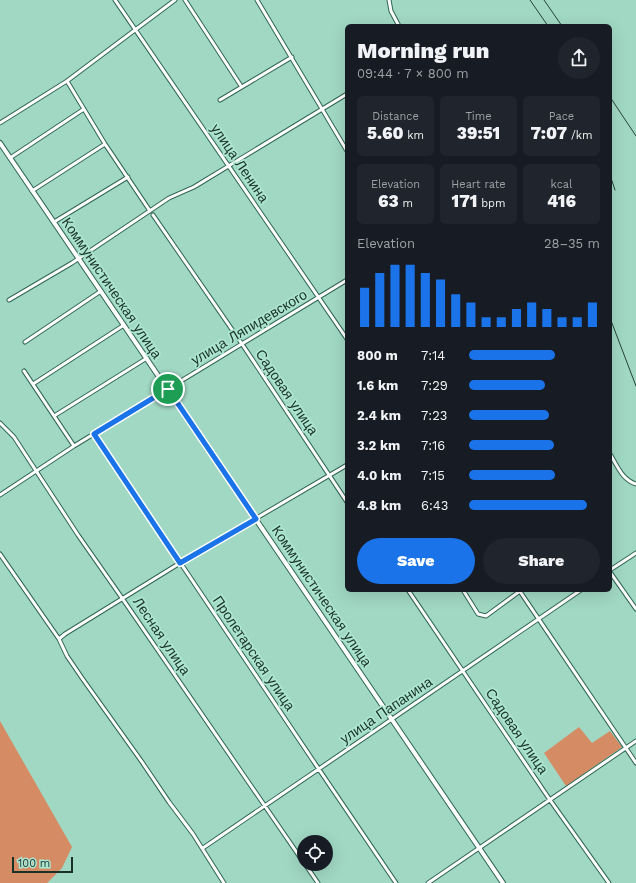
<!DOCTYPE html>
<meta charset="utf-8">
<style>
:root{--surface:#171b24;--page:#20242c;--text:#f1f3f6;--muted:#9ea1a6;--accent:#1a73e8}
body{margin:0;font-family:"Work Sans",sans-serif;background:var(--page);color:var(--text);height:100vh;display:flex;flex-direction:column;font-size:15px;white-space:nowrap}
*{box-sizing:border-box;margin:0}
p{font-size:13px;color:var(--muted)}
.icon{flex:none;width:22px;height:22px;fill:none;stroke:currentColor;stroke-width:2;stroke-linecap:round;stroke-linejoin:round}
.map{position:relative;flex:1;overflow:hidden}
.drawer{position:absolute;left:345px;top:24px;width:267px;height:568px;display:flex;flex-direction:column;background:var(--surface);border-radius:6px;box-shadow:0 4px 16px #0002}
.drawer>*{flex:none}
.controls{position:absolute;left:297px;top:835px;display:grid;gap:8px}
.controls a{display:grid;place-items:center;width:36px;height:36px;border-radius:50%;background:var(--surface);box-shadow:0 4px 16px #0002;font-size:20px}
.scale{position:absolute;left:12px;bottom:10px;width:61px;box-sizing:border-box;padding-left:4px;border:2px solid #1a3129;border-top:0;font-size:11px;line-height:14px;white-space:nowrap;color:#1a3129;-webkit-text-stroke:3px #ace5d0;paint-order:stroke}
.pin{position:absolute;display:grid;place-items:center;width:34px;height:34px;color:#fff;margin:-17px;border:2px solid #fff;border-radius:50%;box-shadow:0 1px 4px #0007}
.round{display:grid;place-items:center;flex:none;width:42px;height:42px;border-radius:21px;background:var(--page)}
.head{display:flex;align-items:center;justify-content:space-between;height:68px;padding:0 12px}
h1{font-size:22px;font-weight:800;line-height:30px}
.metrics{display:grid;grid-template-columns:repeat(3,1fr);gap:6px;height:68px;padding:4px 12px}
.metrics div{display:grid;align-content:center;border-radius:6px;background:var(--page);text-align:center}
.metrics b{font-size:17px;font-weight:800}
.metrics small{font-size:11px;font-weight:400}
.metrics p{font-size:11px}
.chart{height:112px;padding:8px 12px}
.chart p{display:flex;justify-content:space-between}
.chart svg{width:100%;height:72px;margin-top:4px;stroke:var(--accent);stroke-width:6}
.primary-button{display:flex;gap:8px;margin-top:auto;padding:8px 12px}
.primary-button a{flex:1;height:46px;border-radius:24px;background:var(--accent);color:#fff;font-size:16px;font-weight:800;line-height:46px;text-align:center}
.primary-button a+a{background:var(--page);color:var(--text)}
ul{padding:0 12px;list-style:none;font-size:13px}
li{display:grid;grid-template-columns:64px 48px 1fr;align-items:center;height:30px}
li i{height:10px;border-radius:5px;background:var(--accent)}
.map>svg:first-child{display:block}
.green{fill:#d58b63}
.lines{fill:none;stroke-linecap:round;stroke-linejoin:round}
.minor-casing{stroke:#316755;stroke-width:5}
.tertiary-casing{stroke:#316755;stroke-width:6}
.minor{stroke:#fff;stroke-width:3}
.tertiary{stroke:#fff;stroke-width:4}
.rail{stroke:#274238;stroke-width:1}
.route-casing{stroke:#fff;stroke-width:8}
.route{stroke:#1a73e8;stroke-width:5}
.labels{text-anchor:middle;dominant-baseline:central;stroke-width:3.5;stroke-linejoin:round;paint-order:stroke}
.street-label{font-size:14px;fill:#1a3129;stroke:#ace5d0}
</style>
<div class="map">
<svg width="636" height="883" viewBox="0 0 636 883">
<rect width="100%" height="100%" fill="#a0d8c3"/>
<path class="green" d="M0 721 72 847 62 868 47 883H0Z
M579 727 592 743 610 731 622 747 566 786 544 753Z"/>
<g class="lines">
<g class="minor-casing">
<path id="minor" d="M115 0 347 339
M185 0 241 86
M257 0 347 151
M389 0 391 11 399 26
M67 81 105 144 150 211
M220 100 292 57
M0 123 67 81 175 0
M10 158 84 109
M32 191 105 144
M153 215 242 344 347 502
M54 222 128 177
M9 300 72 263 169 198 194 187 347 94
M25 342 101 291
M24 371 74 446
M33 384 124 325
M54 416 147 358
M0 423 14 437 78 535 122 598 304 863
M94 434 316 765 396 883
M610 454C617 465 622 480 636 484
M0 495 74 446 347 280
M0 554 59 639
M610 570 636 553
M610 572 636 609
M408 590 550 800 609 883
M463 590 478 614 486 616 520 591
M519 590 636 763
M203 848 581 590
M305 864 318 883
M224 883 193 834 169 802 142 762 82 678 67 656 59 639 65 634 180 563 347 465
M428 883 636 741"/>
</g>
<g class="tertiary-casing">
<path id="tertiary" d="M0 143 503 883"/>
</g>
<use href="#minor" class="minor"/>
<use href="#tertiary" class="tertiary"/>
<path class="rail" d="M530 0 548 26
M544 0 562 26
M610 97 636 136
M610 175 615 190
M610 318 636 386"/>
</g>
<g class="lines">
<g class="route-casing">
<path id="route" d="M168 389 256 519 180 563 94 434Z"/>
</g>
<use href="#route" class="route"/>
</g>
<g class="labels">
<g class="street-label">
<text transform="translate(240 163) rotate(56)">улица Ленина</text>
<text transform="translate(112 288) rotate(56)">Коммунистическая улица</text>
<text transform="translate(249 327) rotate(-31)">улица Ляпидевского</text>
<text transform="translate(287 392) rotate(56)">Садовая улица</text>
<text transform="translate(322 596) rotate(56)">Коммунистическая улица</text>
<text transform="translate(162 636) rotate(56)">Лесная улица</text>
<text transform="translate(254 653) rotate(56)">Пролетарская улица</text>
<text transform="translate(386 710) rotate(-34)">улица Папанина</text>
<text transform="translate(517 731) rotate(56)">Садовая улица</text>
</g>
</g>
</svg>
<div class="controls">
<a><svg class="icon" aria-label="locate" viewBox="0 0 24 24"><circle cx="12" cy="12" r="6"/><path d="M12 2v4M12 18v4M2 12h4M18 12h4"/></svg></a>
</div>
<div class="scale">100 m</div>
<div class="pin" style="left:168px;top:389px;background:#1e9e55"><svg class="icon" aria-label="arrive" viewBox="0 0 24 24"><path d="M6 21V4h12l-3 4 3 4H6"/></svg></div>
<section class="drawer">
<div class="head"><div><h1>Morning run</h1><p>09:44 · 7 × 800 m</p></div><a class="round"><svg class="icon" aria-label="share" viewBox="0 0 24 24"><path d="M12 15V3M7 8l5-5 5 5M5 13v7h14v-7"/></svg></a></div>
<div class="metrics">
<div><p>Distance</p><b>5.60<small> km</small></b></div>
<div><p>Time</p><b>39:51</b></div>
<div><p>Pace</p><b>7:07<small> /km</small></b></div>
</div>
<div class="metrics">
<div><p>Elevation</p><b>63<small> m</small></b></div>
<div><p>Heart rate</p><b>171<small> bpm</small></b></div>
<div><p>kcal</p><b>416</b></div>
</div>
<div class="chart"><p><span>Elevation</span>28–35 m</p>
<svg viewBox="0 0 160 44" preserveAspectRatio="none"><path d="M5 44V20M15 44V11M25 44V6M35 44V6M45 44V11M55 44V15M65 44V24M75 44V29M85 44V38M95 44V38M105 44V33M115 44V29M125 44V33M135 44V38M145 44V38M155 44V29"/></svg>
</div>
<ul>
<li><b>800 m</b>7:14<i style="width:66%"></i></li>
<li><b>1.6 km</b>7:29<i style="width:58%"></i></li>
<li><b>2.4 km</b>7:23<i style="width:61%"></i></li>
<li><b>3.2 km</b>7:16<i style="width:65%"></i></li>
<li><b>4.0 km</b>7:15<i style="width:66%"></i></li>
<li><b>4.8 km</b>6:43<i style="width:90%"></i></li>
</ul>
<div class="primary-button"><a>Save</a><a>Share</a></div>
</section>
</div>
